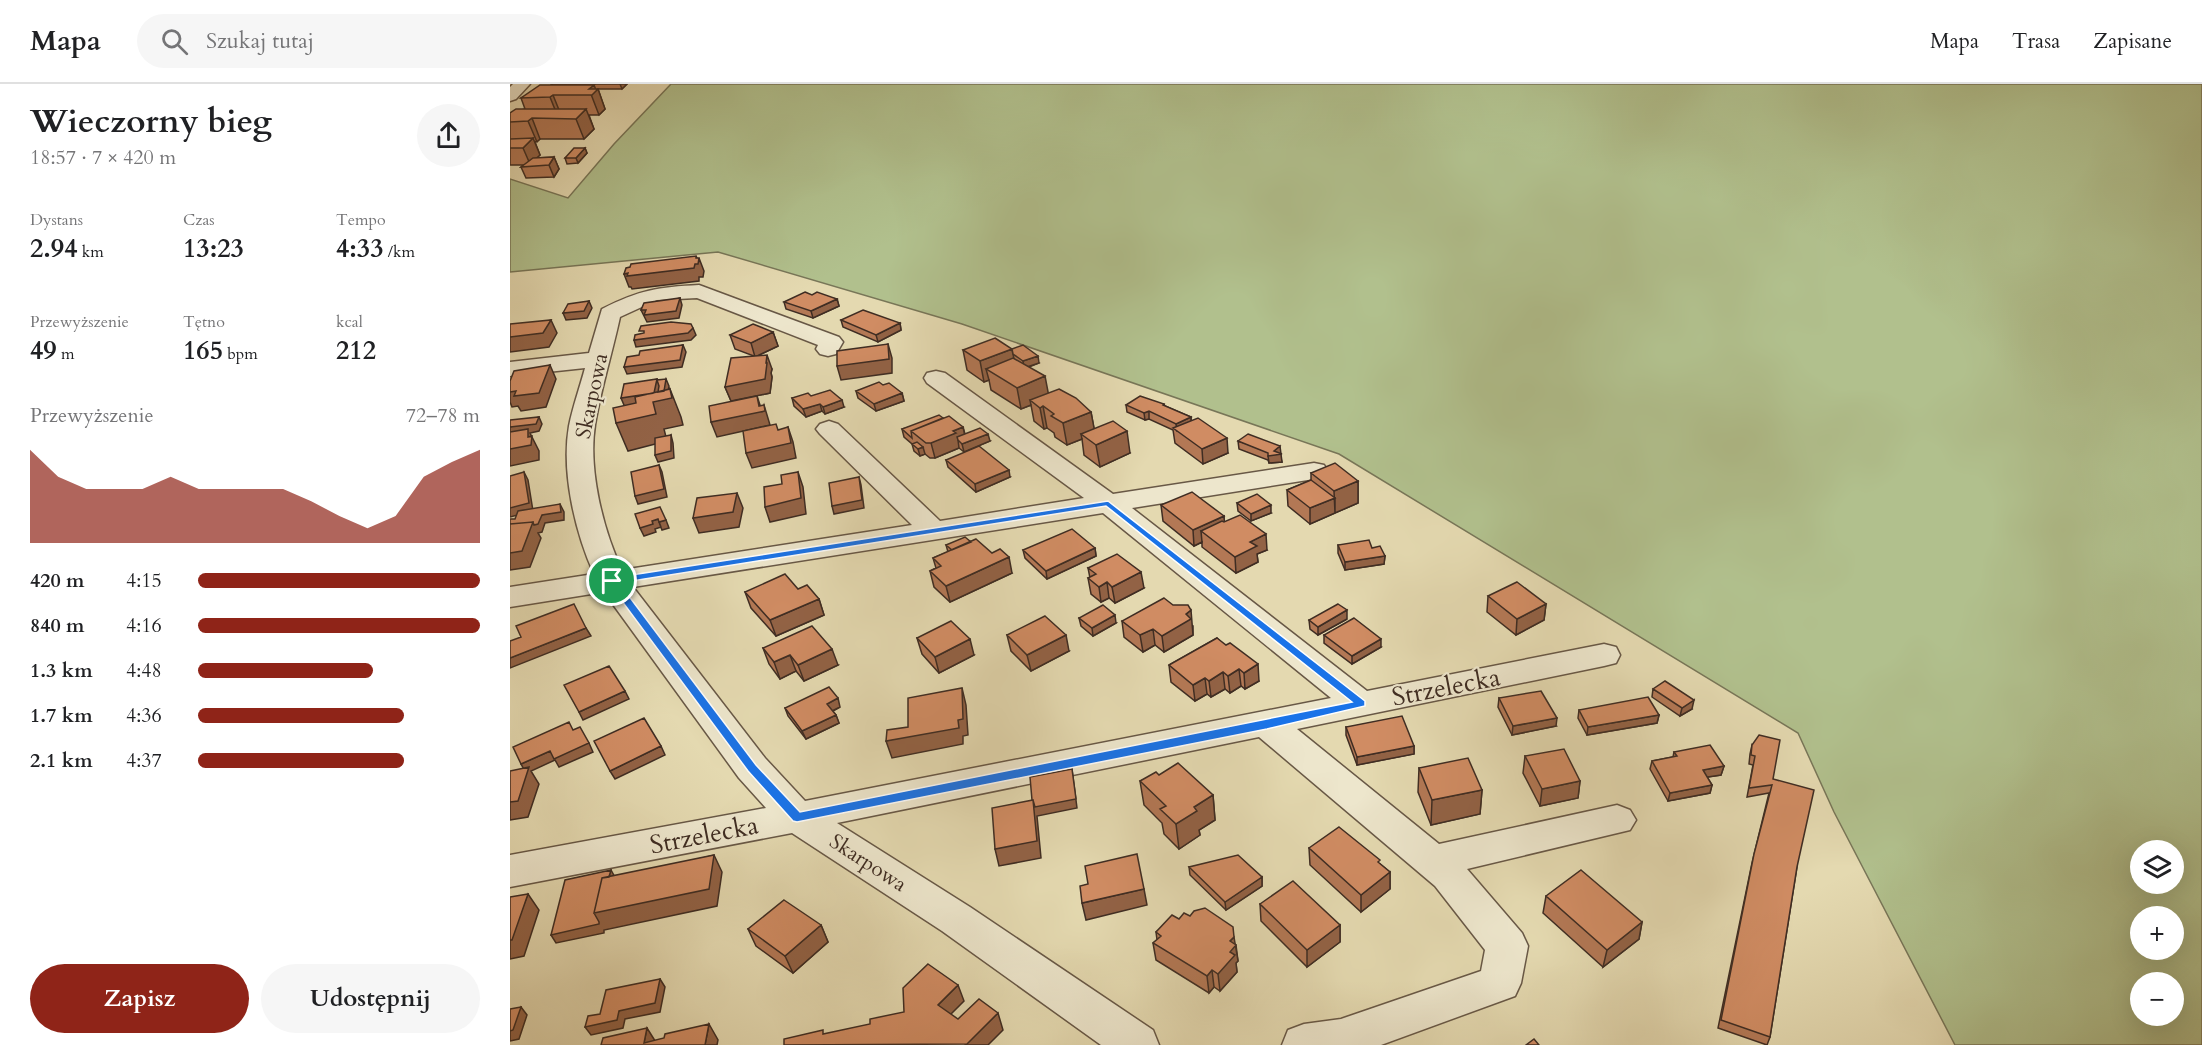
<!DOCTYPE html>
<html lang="pl">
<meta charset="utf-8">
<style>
:root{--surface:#fff;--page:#f6f6f6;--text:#202124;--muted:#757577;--line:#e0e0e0;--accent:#8f2418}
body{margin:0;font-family:Cardo,serif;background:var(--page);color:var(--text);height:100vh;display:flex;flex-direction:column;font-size:22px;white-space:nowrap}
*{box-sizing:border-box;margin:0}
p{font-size:20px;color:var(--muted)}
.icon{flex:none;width:33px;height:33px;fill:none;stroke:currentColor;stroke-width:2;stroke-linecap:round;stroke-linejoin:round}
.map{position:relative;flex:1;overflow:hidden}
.panel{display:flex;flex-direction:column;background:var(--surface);width:510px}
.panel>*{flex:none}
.controls{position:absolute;left:1620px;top:756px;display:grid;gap:12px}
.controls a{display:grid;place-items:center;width:54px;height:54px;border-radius:50%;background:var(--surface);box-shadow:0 6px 24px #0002;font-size:30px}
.pin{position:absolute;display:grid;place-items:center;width:51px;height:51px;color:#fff;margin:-26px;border:3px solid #fff;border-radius:50%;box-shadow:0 2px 6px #0007}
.round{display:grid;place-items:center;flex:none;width:63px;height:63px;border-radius:32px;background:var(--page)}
.head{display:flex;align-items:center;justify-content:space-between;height:102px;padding:0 30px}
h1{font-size:33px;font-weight:800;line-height:45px}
.stats{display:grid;grid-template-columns:repeat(3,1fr);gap:9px;height:102px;padding:6px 30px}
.stats div{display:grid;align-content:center}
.stats b{font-size:26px;font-weight:800}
.stats small{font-size:16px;font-weight:400}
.stats p{font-size:16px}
.chart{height:168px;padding:12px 30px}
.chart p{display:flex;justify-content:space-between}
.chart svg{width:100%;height:108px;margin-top:6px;fill:var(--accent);opacity:.7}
.button{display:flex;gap:12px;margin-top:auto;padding:12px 30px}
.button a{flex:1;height:69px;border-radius:36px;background:var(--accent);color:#fff;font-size:24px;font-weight:800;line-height:69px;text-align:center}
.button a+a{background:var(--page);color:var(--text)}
ul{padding:0 30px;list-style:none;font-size:20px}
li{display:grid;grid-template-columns:96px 72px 1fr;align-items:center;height:45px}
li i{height:15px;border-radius:8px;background:var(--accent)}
header{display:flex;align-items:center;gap:36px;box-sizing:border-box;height:84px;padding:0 30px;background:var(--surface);border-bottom:2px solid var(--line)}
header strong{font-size:28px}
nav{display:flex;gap:33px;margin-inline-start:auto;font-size:21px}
.search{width:420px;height:54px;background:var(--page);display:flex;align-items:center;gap:15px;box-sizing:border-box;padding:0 21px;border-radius:33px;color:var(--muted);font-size:22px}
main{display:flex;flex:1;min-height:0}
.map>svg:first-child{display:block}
.green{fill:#b1c08d;stroke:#787658;stroke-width:1.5;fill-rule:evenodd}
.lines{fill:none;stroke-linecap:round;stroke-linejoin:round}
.minor-casing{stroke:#685846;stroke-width:3}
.minor{fill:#ede6cc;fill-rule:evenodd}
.wall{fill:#b37855;stroke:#3f2d23;stroke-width:1.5}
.shaded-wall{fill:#926245;stroke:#3f2d23;stroke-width:1.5}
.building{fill:#d08c63;stroke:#3f2d23;stroke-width:1.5}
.route{fill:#1a73e8;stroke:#fff;stroke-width:1.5;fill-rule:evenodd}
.labels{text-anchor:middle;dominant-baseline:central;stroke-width:4.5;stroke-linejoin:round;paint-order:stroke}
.street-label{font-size:21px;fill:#3f2d23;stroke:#ede6cc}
.near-street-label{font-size:26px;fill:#3f2d23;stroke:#ede6cc}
</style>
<header>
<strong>Mapa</strong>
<div class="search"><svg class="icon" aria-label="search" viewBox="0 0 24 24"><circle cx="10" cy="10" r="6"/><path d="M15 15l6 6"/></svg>Szukaj tutaj</div>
<nav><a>Mapa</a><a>Trasa</a><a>Zapisane</a></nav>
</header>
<main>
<section class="panel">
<div class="head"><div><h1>Wieczorny bieg</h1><p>18:57 · 7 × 420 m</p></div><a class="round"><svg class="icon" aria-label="share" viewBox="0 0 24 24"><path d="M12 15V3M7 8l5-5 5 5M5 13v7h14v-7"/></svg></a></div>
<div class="stats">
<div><p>Dystans</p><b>2.94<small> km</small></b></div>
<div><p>Czas</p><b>13:23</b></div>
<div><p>Tempo</p><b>4:33<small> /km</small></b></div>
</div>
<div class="stats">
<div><p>Przewyższenie</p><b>49<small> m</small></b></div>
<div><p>Tętno</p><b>165<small> bpm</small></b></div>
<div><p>kcal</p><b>212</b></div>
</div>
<div class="chart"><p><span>Przewyższenie</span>72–78 m</p>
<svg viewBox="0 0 160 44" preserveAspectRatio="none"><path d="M0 44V6L10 17L20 22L30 22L40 22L50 17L60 22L70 22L80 22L90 22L100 27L110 33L120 38L130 33L140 17L150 11L160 6V44z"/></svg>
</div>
<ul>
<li><b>420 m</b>4:15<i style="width:100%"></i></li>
<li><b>840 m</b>4:16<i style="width:100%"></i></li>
<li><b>1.3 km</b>4:48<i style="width:62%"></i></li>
<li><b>1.7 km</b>4:36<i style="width:73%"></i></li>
<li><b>2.1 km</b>4:37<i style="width:73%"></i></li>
</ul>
<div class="button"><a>Zapisz</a><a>Udostępnij</a></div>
</section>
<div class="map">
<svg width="1692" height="961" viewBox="0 0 1692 961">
<rect width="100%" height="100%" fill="#e4d9b0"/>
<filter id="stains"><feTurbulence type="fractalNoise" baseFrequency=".00333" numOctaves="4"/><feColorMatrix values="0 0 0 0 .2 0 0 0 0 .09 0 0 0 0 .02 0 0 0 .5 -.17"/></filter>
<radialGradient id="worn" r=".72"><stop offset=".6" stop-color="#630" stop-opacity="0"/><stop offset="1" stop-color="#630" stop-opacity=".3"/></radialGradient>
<path class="green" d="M161 0H1692V961H1445L1324 728 1288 649 829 370 452 240 208 168 0 188V95L58 114 104 60ZM1664 766V800H1630V766ZM1664 832V866H1630V832ZM1664 898V932H1630V898Z"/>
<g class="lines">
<g class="minor-casing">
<path id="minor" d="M3 0H20L6 15 0 17V3Z
M189 201 329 253 333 258 326 270 318 272 310 270 306 265 308 261 187 214 147 216 110 233C102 270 91 304 85 341 78 385 93 446 112 486L402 441 310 350 306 345 310 340 319 337 328 340 430 437 574 414 417 299 414 294 417 289 426 287 435 289 603 410 804 379 814 381 818 387 814 393 804 395 622 424 857 607 1094 560 1106 563 1110 571 1106 579 1094 582 787 645 929 760 1107 721 1120 726 1126 736 1120 746 957 785 1012 849 1018 862 1011 899 1005 912 871 961H772L778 946 794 940 831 935 971 887 975 866 925 802 749 653 327 739 460 823 643 946 649 961H591L432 847 282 749 0 803V771L256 724 229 694 94 508 0 523V503L84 490C65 448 51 388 59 342 63 322 70 303 75 284L0 292V278L79 269 92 225C129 206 148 203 189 201ZM593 429 821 614 295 717 255 674 123 503Z"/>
</g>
<use href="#minor" class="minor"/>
</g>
<path class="wall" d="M41 0H117L112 5H88L95 25 89 31H79L84 45 74 55H30L25 58 30 71 26 74 44 73 49 85 44 93 16 94 11 83 14 81H0V29L15 25 11 14 42 1Z
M75 64 77 69 68 79 57 80 55 74Z
M302 211 327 215 329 222 303 234 276 225 274 218Z
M331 236 390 239 391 246 368 258 333 243Z
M263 248 268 262 247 272 262 285 261 289 262 293 260 309 221 317 215 303 244 272 225 265 220 251Z
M502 265 529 279 519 283 538 309 581 328 584 345 620 369 590 383 574 371 572 355 557 361 545 353 544 349 537 344 534 345 524 337 521 321 511 325 481 306 479 296 474 298 457 286 453 266Z
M373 301 392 309 394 317 366 327 348 314 346 307Z
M301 312 334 323 315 330 312 327 296 333 284 322 282 314Z
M654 320 655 322 681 333V337L718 369 693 380 665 359 663 346 639 335 635 336 617 328 616 321Z
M433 334 453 343 455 350 480 357 454 368 449 364 425 374H420L415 370 410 372 404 367 402 360 394 353 392 345Z
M728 357 770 370 772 378 759 379 758 376 729 365Z
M436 376 500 393 466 408 438 383Z
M801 389 848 397V419L800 440 778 422 777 406 801 396Z
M727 419 761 429 741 437 728 427Z
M651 421 714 432V438L757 466 747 470 748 478 726 489 692 463V458L684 462 653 437Z
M461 458 502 489 440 518 424 503 420 487 426 484 423 474 438 468 436 461Z
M828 461 862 464 875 472 874 480 835 486 828 469Z
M585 464 586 472 537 495 515 474 513 466Z
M578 484 634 504 605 519 599 514 591 518 581 510 578 494H580Z
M288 505 309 515 314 531 266 552 241 524 235 508Z
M978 512 1036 520 1034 536 1006 551 977 528Z
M569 534 606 539 583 552 571 542Z
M837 535 808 551 800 545 799 536Z
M612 537 683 542V551L654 568 645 561 633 568 614 553Z
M497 551 559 567 521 587 501 567Z
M814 551 871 563 842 580 814 559Z
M407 554 464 571 429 589 412 570Z
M707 554 749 597 735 605 731 602 720 609 715 605 701 613 697 610 685 617 661 598 659 581Z
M253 564 328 581 294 597 286 587 270 595 259 580Z
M1143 605 1182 625 1170 632 1142 613Z
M989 614 1046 642 1002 651 988 623Z
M330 623 323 627 326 631 329 639 296 655 278 632 275 624Z
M1069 626 1149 631 1147 639 1077 651 1068 634Z
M836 643 904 662V670L847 681 836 651Z
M1242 661 1263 695 1287 783 1260 953 1257 961 1208 944 1242 779 1259 709 1237 713 1243 681 1239 680 1240 670Z
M1164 668 1214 682 1211 691 1197 693 1202 701 1200 709 1158 717 1140 685 1142 677 1163 673Z
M1015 672 1070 697 1068 714 1030 722 1013 689Z
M909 684 972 706 970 730 921 741 908 708Z
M649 691 703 711 705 736 689 746 690 751 669 765 654 750 652 739 634 721 630 697Z
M799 764 870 780 880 788V805L851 828 800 781Z
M679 783 752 793V802L716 826 680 791Z
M1036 812 1132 838 1129 855 1093 883 1033 829Z
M750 820 830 841V858L797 883 751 837Z
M669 835 726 861 728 877 726 879 727 888 710 907 704 903 699 909 646 876 643 859 647 856 646 848Z
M311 841 318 858 283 889 246 862 238 845Z"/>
<path class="shaded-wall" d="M110 0H117L112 5Z
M84 1 86 6 88 5 95 25 89 31 79 5Z
M43 11 51 31 48 33 40 13Z
M76 25 84 45 74 55 66 35Z
M22 34 30 55 27 58 18 37Z
M23 54 30 71 20 80 13 64Z
M75 64 77 69 68 79 66 74Z
M44 73 49 85 44 93 39 81Z
M186 172 189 178V174L194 187 193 193H189V197L122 205 121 203H119L114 190 186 174Z
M170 214 172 221 169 234 137 238 131 226Z
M327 215 329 222 303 234 301 227Z
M79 217 82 224 77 234 56 236 53 229Z
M41 236 47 249 39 263 0 268V253Z
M390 239 391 246 368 258 366 251Z
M183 244 186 251 181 256 126 263 124 256Z
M263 248 268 262 245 273 241 259Z
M378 260 382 274V289L331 296 327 282Z
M173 261 176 268 172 283 117 290 114 283Z
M502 265 506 285H476L479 296 474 298 470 277Z
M257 271 262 285 261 289 262 293 260 309 221 317 215 303 256 279Z
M528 272 529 279 514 284 513 277Z
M40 281 46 295 36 323 11 327 8 322 2 323 0 318V308Z
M535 292 539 313 520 316 521 321 511 325 507 304Z
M147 295 152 308 156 295 159 302 157 315 160 305 171 333 173 341 154 345 157 357 118 367 106 339 117 328 111 314Z
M392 309 394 317 366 327 364 320Z
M247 312 252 327 254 321 260 341 207 353 201 338 249 322Z
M332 316 334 323 315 330 313 323Z
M310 320 312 327 296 333 293 325Z
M533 322 537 344 534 345 530 324Z
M639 327V335L635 336 634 329Z
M581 328 585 349 571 350 572 355 557 361 553 339Z
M29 333 32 340 29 347 20 349 29 367V376L0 382V343Z
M681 333V341L667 347 666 340Z
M278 343 283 358 286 374 242 384 236 369Z
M453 343 456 357 448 356 449 364 425 374 421 359 443 347Z
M617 347 620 369 590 383 586 361Z
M478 350 480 357 454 368 452 360Z
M161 351 163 359 164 374 148 378 145 371Z
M717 354 718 369 693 380 692 365Z
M770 362 772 378 759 379 758 372Z
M413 363 415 370 410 372 408 365Z
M149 381 152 388 157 413 128 420 125 412Z
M499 386 500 393 466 408 465 400Z
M14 388 18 396 23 427 0 433V424Z
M288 388 293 403 296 430 260 438 255 423Z
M349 393 351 401 354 424 324 430 322 422Z
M848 397V419L825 429 824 407Z
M227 409 233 424 229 443 189 449 183 434Z
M825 414V429L800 440V424Z
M50 420 54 428V436L35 439 32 448 28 449 31 454 20 483 0 486V469L23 438 32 431Z
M761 421V429L741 437V430Z
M714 432 715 448 691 447 692 458 684 462 683 446Z
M148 435 151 443 145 445 146 448 134 452 130 444 142 437Z
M156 436 159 444 152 446 149 438Z
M756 450 757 466 747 470 748 478 726 489 725 473 740 458Z
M585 464 586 472 537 495 536 487Z
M875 472 874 480 835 486V478Z
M499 473 502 489 440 518 436 502Z
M631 488 634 504 605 519 602 503Z
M597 498 599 514 591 518 589 503Z
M309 515 314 531 266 552 260 536Z
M1036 520 1034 536 1006 551 1007 535Z
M681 526 683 551 654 568 652 552Z
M837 526V535L808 551V543Z
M605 531 606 539 583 552 582 544Z
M76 544 81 552 0 584V574Z
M643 545 645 561 633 568 630 551Z
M556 551 559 567 521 587 517 571Z
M460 555 464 571 429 589 425 573Z
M871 555V563L842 580V572Z
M322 565 328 581 294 597 288 581Z
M280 571 286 587 270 595 264 578Z
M748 580 749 597 735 605 734 589Z
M729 585 731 602 720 609 718 592Z
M713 588 715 605 701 613 699 597Z
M695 594 697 610 685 617 683 601Z
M452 604 456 621 458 651 453 652V660L382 674 376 657 448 636Z
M115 607 119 615 73 636 69 628Z
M328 614 330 623 320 628 317 620Z
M1184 616 1182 625 1170 632 1172 624Z
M326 631 329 639 296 655 292 647Z
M1149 631 1147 639 1077 651 1078 643Z
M1047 634 1046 642 1002 651 1003 642Z
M79 659 83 668 49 683 45 676 21 687 29 700 18 733 0 736V718L16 689 11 680 40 667Z
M151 662 155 671 105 695 100 687Z
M904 662V670L847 681V673Z
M1214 682 1211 691 1191 694 1193 686Z
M562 685 567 724 527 732 531 774 489 782 485 765 523 716Z
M1070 697 1068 714 1030 722 1032 705Z
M1202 701 1200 709 1158 717 1160 709Z
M972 706 970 730 921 741 922 716Z
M703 711 705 736 689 746 690 751 669 765 666 740 684 723Z
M204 771 212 788 207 822 94 846V849L46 859 41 851 84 829 101 786 106 795Z
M880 788V805L851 828V811Z
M752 793V802L716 826 715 818Z
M634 805 637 821 576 836 572 819Z
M18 810 29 826 14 872 0 875V856Z
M1132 838 1129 855 1093 883 1097 866Z
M311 841 318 858 283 889 275 872Z
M830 841V858L797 883V866Z
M724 853 728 877 726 879 727 888 710 907 708 890 720 868V857Z
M702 886 704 903 699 909 697 892Z
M150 895 155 903 150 928 115 935 113 944 81 951 75 943 109 927Z
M448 901 454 917 434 937 428 921Z
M11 923 17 931 9 955 0 957V947Z
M488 929 493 946 478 961H455Z
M199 940 208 956 207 961H195Z
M137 944 147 960 134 959Z"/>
<path class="building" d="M30 1H84L79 5H88L82 11H43L40 13 11 14Z
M6 25H76L66 35 22 34 18 37 0 38V29Z
M23 54 13 64H0V55Z
M64 64H75L66 74H55Z
M44 73 39 81 11 83 23 74Z
M186 172V174H189L188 180H185L184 184 117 192 118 189 114 190 116 184 120 183 121 180Z
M295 208 302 211 307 208 327 215 301 227 274 218Z
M170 214 166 227 134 231 136 226H131L134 219Z
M79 217 74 227 53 229 58 220Z
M353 226 390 239 366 251 331 236Z
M41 236 33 249 0 253V240Z
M161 238 181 240 183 244 178 249 124 256 125 251 134 249V247H129L131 242Z
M243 240 263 248 241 259 220 251Z
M485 254 502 265 470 277 453 266Z
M378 260 379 275 327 282V267Z
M173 261 170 276 114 283 117 273 129 271 130 267Z
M513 261 528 272 513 277 503 270 502 265Z
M257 271 256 279H257L255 295 215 303 221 274Z
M503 274 535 292 507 304 476 285Z
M40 281 29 309 4 312 6 307 0 308V297L4 287Z
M147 295 144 309 111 314 114 300Z
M156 295 154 307 148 308 149 302 147 296Z
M369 298 373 301 379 299 392 309 364 320 346 307Z
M160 305 162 314 143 318 146 330 106 339 103 324 126 319 125 313Z
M549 305 566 314 581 328 553 339 541 332 544 330 533 322 530 324 520 316Z
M320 306 332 316 313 323 310 320 293 325 282 314 298 309 301 312Z
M247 312 249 322 254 321 255 327 201 338 199 322Z
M630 312 654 320 653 321 681 333 666 340 639 327 634 329 616 321Z
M429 331 433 334 401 347 402 354 392 345Z
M439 332 453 343 443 347 446 349 421 359H416L401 347Z
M29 333 26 340 0 343V336Z
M688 334 717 354 692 365 663 344Z
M603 337 617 347 586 361 571 350Z
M266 340 268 346 278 343 281 359 236 369 233 347Z
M470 344 478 350 452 360 448 356 447 353Z
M18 345V353L22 352 21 361 0 365V348Z
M738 350 770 362 764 367 772 370 758 372V369L728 357Z
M161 351V367L145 371V354Z
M407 358 413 363 408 365 402 360Z
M469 362 499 386 465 400 436 376Z
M825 379 848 397 824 407 801 389Z
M149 381 154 405 125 412 121 388Z
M14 388 19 419 0 424V392Z
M288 388 291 414 255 423 254 403 272 400 271 391Z
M349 393 352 416 322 422 319 399Z
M801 396 825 414 800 424 777 406Z
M682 408 714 432 683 446 651 421Z
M227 409 223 428 183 434 187 414Z
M747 410 761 421 741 430 727 419Z
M50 420 51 428 32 431 28 440 24 441 23 438 0 440V435H5L8 427Z
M150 423 156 436 149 438 148 435 142 437 143 440 130 444 125 430Z
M730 431 756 450 740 458 747 462 725 473 691 447 712 437 714 438Z
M23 438 12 467 0 469V440Z
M562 445 585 464 536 487 513 466Z
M455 453 461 458 442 466 436 461Z
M466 455 482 469 490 465 499 473 436 502 420 487 431 482 423 474Z
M859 456 862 464 870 462 875 472 835 478 828 461Z
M607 470 631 488 602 503 597 498 589 503 578 494 586 490 578 484Z
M275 490 288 505 297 501 309 515 260 536 235 508Z
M1007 498 1036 520 1007 535 978 512Z
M654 514 663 521H678L681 526 676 530 681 535 652 552 643 545 630 551 612 537Z
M64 520 76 544 0 574V557L11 553 6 542Z
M828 520 837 526 808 543 799 536Z
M593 521 605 531 582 544 569 534Z
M535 532 556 551 517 571 497 551Z
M844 534 871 555 842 572 814 551Z
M441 537 460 555 425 573 407 554Z
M302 542 322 565 288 581 280 571 264 578 253 564Z
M707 554 716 561 720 559 748 580 734 589 729 585 718 592 713 588 699 597 695 594 683 601 659 581Z
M99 582 115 607 69 628 54 601Z
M1155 597 1184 616 1172 624 1143 605Z
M319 603 328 614 317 620 326 631 292 647 275 624Z
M452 604 453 635 448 636 449 644 376 657 377 646 398 643V614Z
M1031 607 1047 634 1003 642 989 614Z
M1138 613 1149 631 1078 643 1069 626Z
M892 632 904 662 847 673 836 643Z
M134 634 151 662 100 687 84 657Z
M59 638 63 646 70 643 79 659 44 675 40 667 11 680 3 663Z
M1249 651 1270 656 1263 695 1304 706 1287 783 1260 953 1211 936 1244 770 1262 701 1239 704 1245 672 1241 671 1242 661Z
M1200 661 1214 682 1193 686 1202 701 1160 709 1142 677 1167 672 1164 668Z
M1054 665 1070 697 1032 705 1015 672Z
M958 674 972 706 922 716 909 684Z
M668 679 703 711 684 723 687 727 666 740 650 725 656 722 630 697 646 688 649 691Z
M19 683 8 717 0 718V687Z
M562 685 566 715 525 723 523 716H522L520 693Z
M523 716 527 757 485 765 482 724Z
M829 743 870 776 868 778 880 788 851 811 799 764Z
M627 770 634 805 572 819 570 802 578 800 575 782Z
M204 771 199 805 84 829 92 794Z
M728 771 752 793 715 818 679 783Z
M101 786 99 793 92 794 84 829 89 838V840L41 851 55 796Z
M1071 786 1132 838 1097 866 1036 812Z
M783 797 830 841 797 866 750 820Z
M18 810 2 856H0V813Z
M274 816 311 841 275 872 238 845Z
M695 824 723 843 724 853 720 857 726 861 720 868 725 871 708 890 702 886 697 892 643 859 651 852 646 848 662 831 669 835 674 829 680 832 684 827Z
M418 880 448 901 428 921 448 935 469 915 488 929 457 960 274 961V955L313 946V950L360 940V935L394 928 393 904Z
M150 895 145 919 109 927 107 936 75 943 78 932 90 930 96 906Z
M11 923 3 946 0 947V925Z
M199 940 195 961H91L93 954 137 944 134 959 154 954 155 950Z
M1024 955 1029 961H1016Z"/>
<path class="route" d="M598 417 855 617V622L757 645 287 738 283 737 238 687 97 497 102 494ZM596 422 842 618 290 728 246 681 109 499Z"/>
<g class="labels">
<g class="street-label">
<text transform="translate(82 312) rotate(-78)">Skarpowa</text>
<text transform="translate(358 779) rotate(33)">Skarpowa</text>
</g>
<g class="near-street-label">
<text transform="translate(936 603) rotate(-11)">Strzelecka</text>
<text transform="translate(194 751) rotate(-11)">Strzelecka</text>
</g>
</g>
<rect width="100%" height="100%" filter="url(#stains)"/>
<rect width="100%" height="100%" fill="url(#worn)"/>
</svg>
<div class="controls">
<a><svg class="icon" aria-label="layers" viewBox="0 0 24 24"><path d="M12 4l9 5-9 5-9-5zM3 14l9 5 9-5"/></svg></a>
<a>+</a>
<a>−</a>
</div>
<div class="pin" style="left:102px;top:497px;background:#1e9e55"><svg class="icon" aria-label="arrive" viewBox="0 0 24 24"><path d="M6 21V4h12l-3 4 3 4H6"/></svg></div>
</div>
</main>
